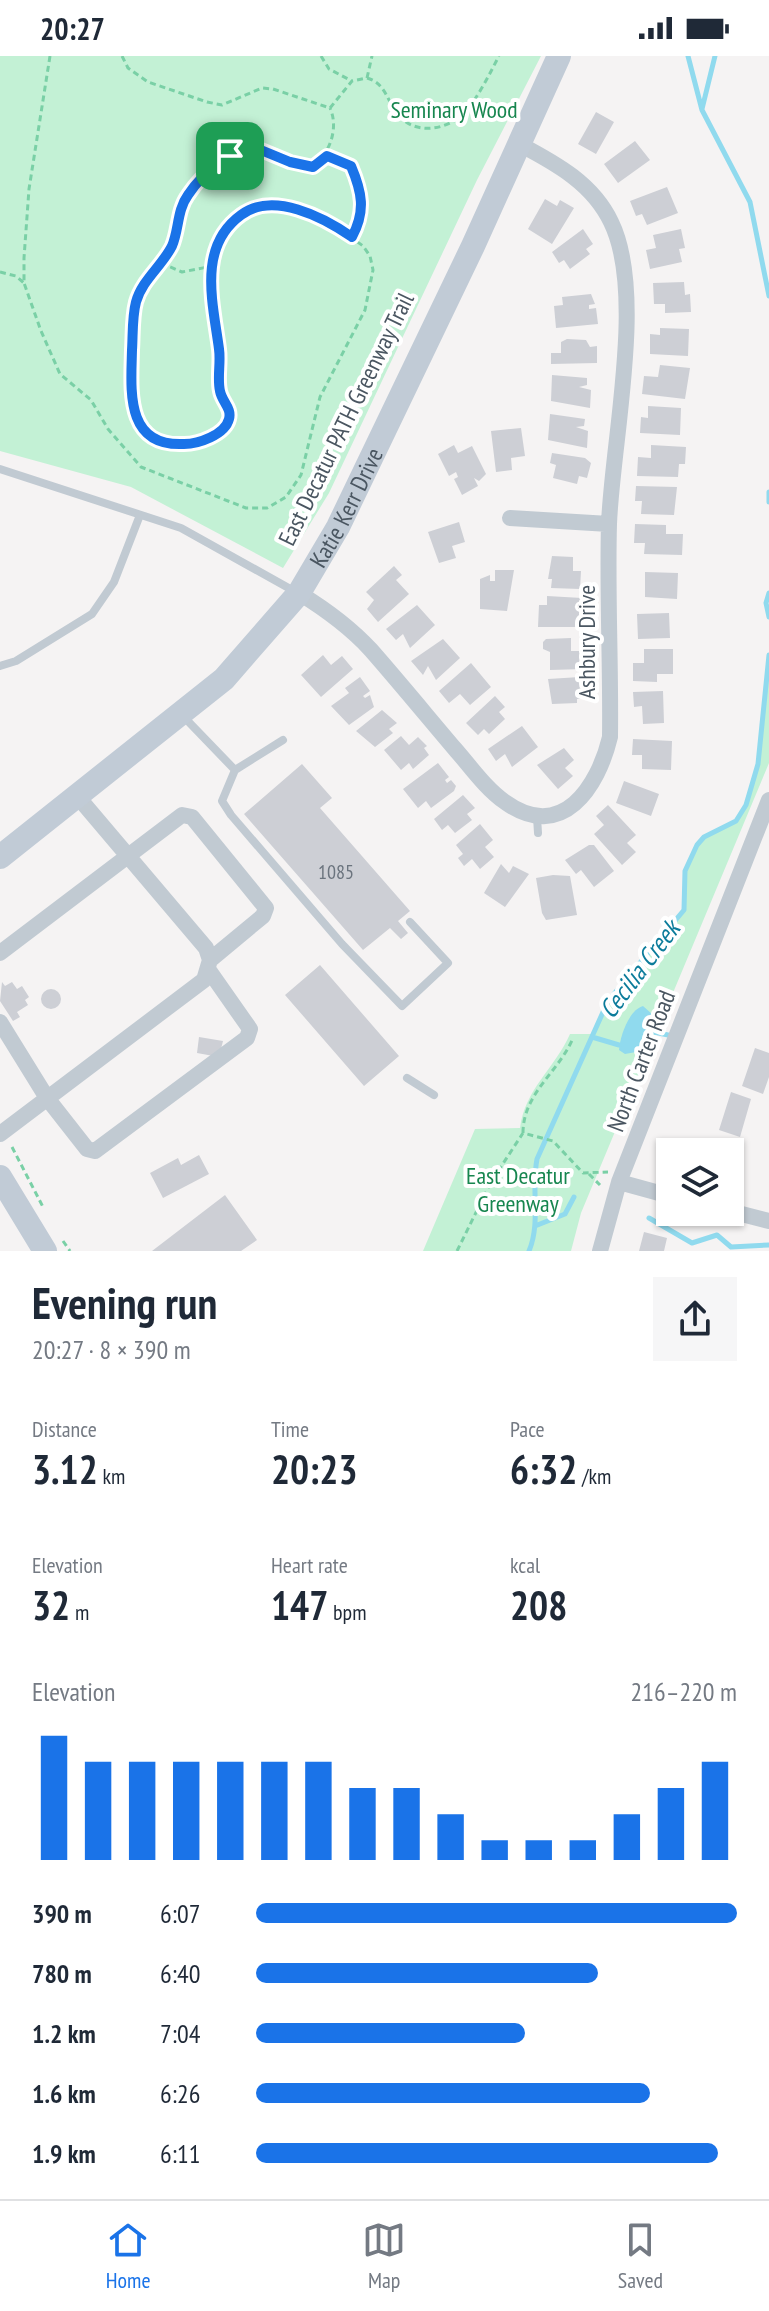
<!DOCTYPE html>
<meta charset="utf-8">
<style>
:root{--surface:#fff;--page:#f6f6f7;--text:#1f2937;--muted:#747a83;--line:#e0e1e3;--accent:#1a73e8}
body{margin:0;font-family:"PT Sans Narrow",sans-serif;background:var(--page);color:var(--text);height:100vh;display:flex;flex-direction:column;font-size:30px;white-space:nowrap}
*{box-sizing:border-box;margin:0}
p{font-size:26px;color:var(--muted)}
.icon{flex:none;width:44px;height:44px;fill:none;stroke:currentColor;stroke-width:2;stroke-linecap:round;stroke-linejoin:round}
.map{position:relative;height:1195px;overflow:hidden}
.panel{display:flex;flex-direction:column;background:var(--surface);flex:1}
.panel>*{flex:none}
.tools{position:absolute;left:656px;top:1082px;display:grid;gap:16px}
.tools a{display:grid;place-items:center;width:88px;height:88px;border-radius:0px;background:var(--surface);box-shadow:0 2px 6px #0004;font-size:40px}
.pin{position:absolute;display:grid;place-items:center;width:68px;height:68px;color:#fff;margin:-34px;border-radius:16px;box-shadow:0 4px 12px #0006}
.round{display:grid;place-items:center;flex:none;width:84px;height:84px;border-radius:0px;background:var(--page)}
.headline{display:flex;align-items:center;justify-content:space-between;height:136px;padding:0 32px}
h1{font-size:44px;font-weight:800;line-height:60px}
.figures{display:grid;grid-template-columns:repeat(3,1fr);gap:12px;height:136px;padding:8px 32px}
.figures div{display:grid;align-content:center}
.figures b{font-size:40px;font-weight:800}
.figures small{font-size:22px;font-weight:400}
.figures p{font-size:22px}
.chart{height:224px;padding:16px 32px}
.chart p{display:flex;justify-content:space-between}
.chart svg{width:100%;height:144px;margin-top:8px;stroke:var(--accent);stroke-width:6}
ul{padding:0 32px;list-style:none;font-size:26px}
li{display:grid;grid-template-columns:128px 96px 1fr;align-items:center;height:60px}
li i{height:20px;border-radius:10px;background:var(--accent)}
.status{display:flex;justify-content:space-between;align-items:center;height:56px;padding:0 40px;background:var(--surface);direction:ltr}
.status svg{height:22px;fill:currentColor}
.tab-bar{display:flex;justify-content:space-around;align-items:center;height:112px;border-top:2px solid var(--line);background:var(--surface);font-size:22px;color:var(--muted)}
.tab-bar a{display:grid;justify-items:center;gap:4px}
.tab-bar .on{color:var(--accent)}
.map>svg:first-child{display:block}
.green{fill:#c3f1d5}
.water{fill:#90daee}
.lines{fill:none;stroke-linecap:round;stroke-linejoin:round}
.stream{stroke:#90daee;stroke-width:5}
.building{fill:#cdcfd5}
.path{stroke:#7ad0a6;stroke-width:3;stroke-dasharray:6 4;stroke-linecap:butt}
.lane{stroke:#c1cad2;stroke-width:8}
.street{stroke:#c1cad2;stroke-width:16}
.secondary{stroke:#c1cbd6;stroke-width:24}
.route-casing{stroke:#fff;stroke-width:16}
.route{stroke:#1a73e8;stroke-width:10}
.labels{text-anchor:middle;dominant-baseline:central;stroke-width:8;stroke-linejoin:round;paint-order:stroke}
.number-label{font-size:20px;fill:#6b747e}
.park-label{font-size:24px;fill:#17864f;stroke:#fff}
.street-label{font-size:24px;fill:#4a5661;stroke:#fff}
.water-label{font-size:26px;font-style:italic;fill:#0c7c9b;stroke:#fff}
</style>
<div class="status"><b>20:27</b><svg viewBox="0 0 49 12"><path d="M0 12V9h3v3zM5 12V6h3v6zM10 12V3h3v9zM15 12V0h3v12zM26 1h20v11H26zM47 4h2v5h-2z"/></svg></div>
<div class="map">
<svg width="769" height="1195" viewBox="0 0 769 1195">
<rect width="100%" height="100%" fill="#f5f3f3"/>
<path class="green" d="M0 0H541L477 124 329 437 283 512 131 431 0 395Z
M769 599V707L581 1157 571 1195H423L475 1073 520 1072C525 1033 555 1012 570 978H594L617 931 684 854 685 815 697 789 704 781 736 765 746 749 758 708Z"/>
<path class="water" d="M643 950 653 959 650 971 636 996 625 998 619 994C620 980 629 954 643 950Z"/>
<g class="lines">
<path class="stream" d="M688 0 702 54 750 146 769 240
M702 53 715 0
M769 436V446
M769 537 766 547 769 561
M649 975 668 979
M592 981 619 989
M649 1162 692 1187 717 1179 731 1191 769 1189
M535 1170 565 1158 574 1141
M529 1195C541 1167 531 1133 537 1103L608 945 684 854 685 815 697 789 704 781 736 765 746 749 758 708 769 599"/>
</g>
<path class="building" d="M596 56 614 66 596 98 578 88Z
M635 85 650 104 618 127 604 108Z
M667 131 678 157 647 169 642 158 636 160 630 145Z
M545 143 557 150 560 144 574 152 552 188 528 173Z
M583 173 593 188 586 193 590 198 570 213 564 204 559 207 552 196Z
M681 173 685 192 679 193 682 206 650 213 646 194 656 192 653 179Z
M684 226 685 239 690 238 691 256 665 257V248H654L653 227Z
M591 238 595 248 589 249V253L596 252 598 268 556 272 554 250 563 249 562 241Z
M660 272 689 273 688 300 650 298V278L660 279Z
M567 283 586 284 590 291 597 290V307L551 308V297H561V286Z
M660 309 690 312 685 343 642 338 644 320 658 321Z
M552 319 587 322V329L579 331 591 334 590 352 551 345Z
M648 350 681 352 680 379 640 377 641 361 648 362Z
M550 358 585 363 584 370 576 371 588 375 587 392 548 384Z
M521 372 525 400 511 402 512 414 496 416 491 375Z
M454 389 458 397 472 390 486 418 479 425 474 422 478 430 462 439 454 423 458 421 456 416 449 420 438 398Z
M651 389 686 391 685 408H679L678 421 637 420 638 401 651 402Z
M552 397 585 402 591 407 587 422 579 420 577 428 553 422 556 409 550 407Z
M636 430 677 431 674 459 641 458 642 445H635Z
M459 466 465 486 452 490 456 502 439 507 428 476Z
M635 468 666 469V478H683L682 499 644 498 645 487H634Z
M552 500 573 501V515H581L580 533 551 532 552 523H548Z
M394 510 402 519 396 524 409 538 378 566 367 553 374 544 366 536Z
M495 514H514L507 555 480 553V523L490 519V525H495Z
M645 516 678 517 677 543 645 541Z
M547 540 582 542V548L574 551 581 553V571H538L539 549H547Z
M417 549 435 569 410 592 403 578 396 584 386 573Z
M669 557 670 582 638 583 637 558Z
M571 582V595H584V613L550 614V596L543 593V586L546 583Z
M443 583 460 602 436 624 428 610 423 619 411 605Z
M644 593H673V618H657V626L633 625V607H644Z
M323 599 331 609 342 600 353 613 321 641 301 619Z
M471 607 491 631 470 649 460 638 449 647 439 635Z
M360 621 370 635 363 640 365 642 370 639 374 651 349 669 331 650 349 637 345 632Z
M580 621 586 623V642L577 643V647L552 648 548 623Z
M663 635 664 667 643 668 642 650 634 651 633 636Z
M495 640 505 651 499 656 505 663 489 678 484 673 478 679 466 667Z
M382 654 397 667 389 673 393 677 375 691 356 675Z
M522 670 538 691 512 711 505 698 496 705 488 693Z
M401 680 409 689 418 681 427 690 424 692 429 699 413 713 409 707 401 714 384 694Z
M633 683 672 685 671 714 642 713V699H632Z
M564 692 574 704 565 712 573 720 558 733 537 709Z
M438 707 449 721 445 724 447 727 451 724 456 730 454 735 431 752 426 745 418 752 403 733Z
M302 708 332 742 320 752 410 855 398 865 408 877 401 883 390 872 363 894 244 758Z
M624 725 659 738 651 760 616 747Z
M463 739 475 752 467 758 472 764 455 777 448 769 442 774 434 763Z
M608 749 636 779 627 787 636 796 622 809 594 778 604 769 596 760Z
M480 768 493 784 485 791 494 801 480 813 472 803 464 810 458 802 463 798 456 789Z
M589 789H594L614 815 594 831 581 814 576 818 565 804Z
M501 808 509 817 513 810 529 818 505 851 484 837Z
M553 819 570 820 577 859 546 864 542 857 536 822Z
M320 909 399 1000 364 1030 285 939Z
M2 926 5 930 12 926 17 933 22 930 29 941 25 944 28 949 17 956 20 961 13 965 0 945Z
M41 943a10 10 0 1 1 20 0a10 10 0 1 1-20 0Z
M199 981 223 985 219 1001 197 997Z
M755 992 769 997V1021L763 1038 742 1030Z
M731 1036 751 1043 740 1081 719 1074Z
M199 1099 209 1118 163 1142 150 1117 178 1102 181 1109Z
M225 1139 257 1184 241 1195H152Z
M644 1176 667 1182 664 1195H639Z"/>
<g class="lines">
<path class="path" d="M50 0 29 133 24 202V227L41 275 60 318 91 344 108 373 141 411 246 452H267L286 441 301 419 320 341 365 254 373 214 370 200 363 190 332 167 285 151 263 148 249 153 223 175 216 188 210 243 220 297V337L229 353V362L220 375 187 388 154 382 137 366 130 343 135 246 143 229 171 191 187 140 212 112 230 100 256 92 290 106 313 111C330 97 339 72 330 52
M122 0 128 12 148 26 207 46 222 49 262 32 273 33 330 52 352 25 367 22 372 0
M321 0 329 13 352 25
M367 22C386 27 387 46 399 60 415 78 444 75 462 59 476 46 490 17 499 0
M328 100 351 110C362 136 366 155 352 181
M161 207 182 216 213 210
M0 216 16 220 24 227
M523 1077C523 1037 559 1016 573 982
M12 1091 43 1151
M589 1118 600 1129
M479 1151 519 1145
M63 1185 70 1195
M457 1195 491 1126 523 1077 553 1085 583 1117 608 1116"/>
<path class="lane" d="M0 413 181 472 294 535
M0 610 16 605 92 558 114 526 140 459
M182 659 235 714 222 745 231 759 342 888 402 950 448 907 410 866
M235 714 283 684
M537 761 538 777
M407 1022 434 1039"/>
<path class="street" d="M510 462 609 468
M299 537C325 553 350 571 371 594 399 626 427 660 455 693 470 710 486 733 505 746 562 787 598 731 610 681 611 610 607 538 609 468 612 386 646 237 611 166 593 128 557 108 521 89
M0 897 182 759 192 761 266 852 263 860 210 904
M0 966 47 1042 87 1093 95 1095 247 982 250 973 208 913
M0 1078 204 924 210 904 206 892 78 741
M619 1126 670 1140
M730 1155 769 1165
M600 1195 619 1126 769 744"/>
<g class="secondary">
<path id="s1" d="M0 801 224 623 299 537 338 471 473 190 559 0"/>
<path d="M0 1121 45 1195"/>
</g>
</g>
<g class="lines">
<g class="route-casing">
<path id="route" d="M256 92 290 106 313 111 327 100 351 110C362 136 366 155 352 181 323 161 273 135 241 159 197 191 213 247 219 293 221 307 217 322 220 335 222 346 232 352 229 363 225 379 198 388 184 388 125 391 131 335 132 294 133 279 132 261 136 246 142 224 162 210 172 190 179 174 177 154 188 139 205 113 227 101 256 92Z"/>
</g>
<use href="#route" class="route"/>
</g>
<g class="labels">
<g class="number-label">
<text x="336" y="816">1085</text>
</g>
<g class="park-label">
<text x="454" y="53">Seminary Wood</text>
<text x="518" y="1119">East Decatur<tspan x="518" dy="28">Greenway</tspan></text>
</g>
<g class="street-label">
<text transform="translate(346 363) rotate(-64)">East Decatur PATH Greenway Trail</text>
<text stroke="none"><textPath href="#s1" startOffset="498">Katie Kerr Drive</textPath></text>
<text transform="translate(586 586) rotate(-90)">Ashbury Drive</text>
<text transform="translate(641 1005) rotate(-69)">North Carter Road</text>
</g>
<g class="water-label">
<text transform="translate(639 913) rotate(-53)">Cecilia Creek</text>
</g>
</g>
</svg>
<div class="tools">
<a><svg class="icon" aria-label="layers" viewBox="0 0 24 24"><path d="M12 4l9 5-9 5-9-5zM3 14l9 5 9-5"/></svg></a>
</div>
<div class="pin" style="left:230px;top:100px;background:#1e9e55"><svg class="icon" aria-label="arrive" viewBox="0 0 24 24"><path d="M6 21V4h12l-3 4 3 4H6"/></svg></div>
</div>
<section class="panel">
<div class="headline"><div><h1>Evening run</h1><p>20:27 · 8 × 390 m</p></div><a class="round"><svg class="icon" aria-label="share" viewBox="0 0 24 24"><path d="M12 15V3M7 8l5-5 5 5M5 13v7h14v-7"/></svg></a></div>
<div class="figures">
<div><p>Distance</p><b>3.12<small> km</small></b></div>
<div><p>Time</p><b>20:23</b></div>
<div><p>Pace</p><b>6:32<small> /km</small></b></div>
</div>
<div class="figures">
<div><p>Elevation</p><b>32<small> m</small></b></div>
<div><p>Heart rate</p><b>147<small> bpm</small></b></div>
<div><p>kcal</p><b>208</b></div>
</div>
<div class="chart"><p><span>Elevation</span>216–220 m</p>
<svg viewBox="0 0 160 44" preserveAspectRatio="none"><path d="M5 44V6M15 44V14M25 44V14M35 44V14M45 44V14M55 44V14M65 44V14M75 44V22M85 44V22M95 44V30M105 44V38M115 44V38M125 44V38M135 44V30M145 44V22M155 44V14"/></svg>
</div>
<ul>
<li><b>390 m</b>6:07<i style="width:100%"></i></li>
<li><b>780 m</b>6:40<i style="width:71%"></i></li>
<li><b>1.2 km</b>7:04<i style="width:56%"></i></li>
<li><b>1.6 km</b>6:26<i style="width:82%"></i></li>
<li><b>1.9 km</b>6:11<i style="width:96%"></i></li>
</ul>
</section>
<nav class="tab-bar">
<a class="on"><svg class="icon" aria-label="home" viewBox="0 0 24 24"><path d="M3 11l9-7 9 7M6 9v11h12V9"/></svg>Home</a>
<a><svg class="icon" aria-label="map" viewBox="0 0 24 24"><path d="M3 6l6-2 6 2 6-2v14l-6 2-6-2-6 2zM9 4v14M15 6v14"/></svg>Map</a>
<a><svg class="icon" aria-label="saved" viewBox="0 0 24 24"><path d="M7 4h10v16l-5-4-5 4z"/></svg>Saved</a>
</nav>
